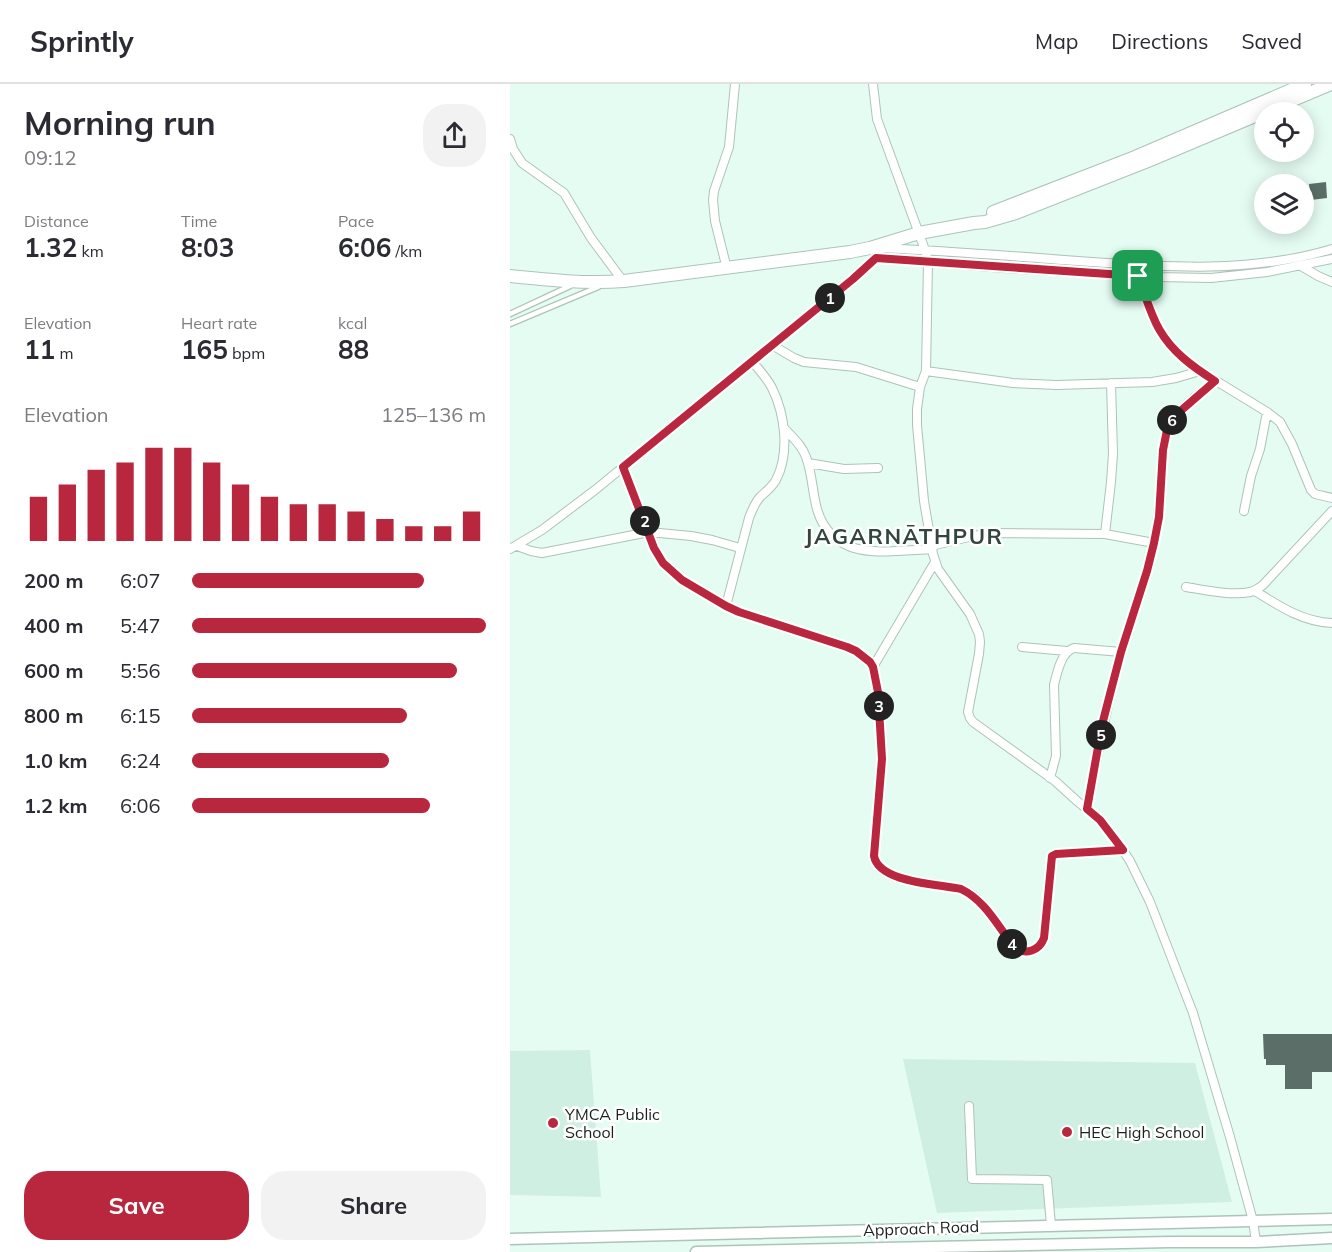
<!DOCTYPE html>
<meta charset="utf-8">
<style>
:root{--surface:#fff;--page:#f2f2f3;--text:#2b2b33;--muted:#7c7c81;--line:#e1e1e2;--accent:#b8273d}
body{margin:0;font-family:Mulish,sans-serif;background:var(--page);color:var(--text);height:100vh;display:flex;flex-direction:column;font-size:22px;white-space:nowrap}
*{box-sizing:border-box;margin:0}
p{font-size:20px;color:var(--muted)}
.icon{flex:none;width:33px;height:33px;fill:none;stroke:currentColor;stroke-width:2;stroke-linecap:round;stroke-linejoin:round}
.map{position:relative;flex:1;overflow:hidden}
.details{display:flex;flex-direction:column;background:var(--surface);width:510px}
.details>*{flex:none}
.tools{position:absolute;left:744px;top:18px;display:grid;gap:12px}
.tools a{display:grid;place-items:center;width:60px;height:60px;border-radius:50%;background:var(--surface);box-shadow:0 3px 15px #0003;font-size:30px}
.pin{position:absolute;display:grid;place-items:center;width:51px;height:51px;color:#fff;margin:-26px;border-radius:12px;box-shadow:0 3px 9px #0006}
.km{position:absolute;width:30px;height:30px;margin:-15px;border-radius:50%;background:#222;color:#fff;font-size:16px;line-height:30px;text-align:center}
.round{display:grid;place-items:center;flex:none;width:63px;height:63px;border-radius:24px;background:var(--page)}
.head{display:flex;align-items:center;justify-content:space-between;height:102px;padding:0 24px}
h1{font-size:33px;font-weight:700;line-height:45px}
.metrics{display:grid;grid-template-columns:repeat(3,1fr);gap:9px;height:102px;padding:6px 24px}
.metrics div{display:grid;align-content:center}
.metrics b{font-size:26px;font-weight:700}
.metrics small{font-size:16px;font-weight:400}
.metrics p{font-size:16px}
.chart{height:168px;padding:12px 24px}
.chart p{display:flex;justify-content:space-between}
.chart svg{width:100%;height:108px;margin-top:6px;stroke:var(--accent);stroke-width:6}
.action{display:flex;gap:12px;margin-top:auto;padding:12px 24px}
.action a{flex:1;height:69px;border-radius:24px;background:var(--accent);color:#fff;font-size:24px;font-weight:700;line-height:69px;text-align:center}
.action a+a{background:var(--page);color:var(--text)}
ul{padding:0 24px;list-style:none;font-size:20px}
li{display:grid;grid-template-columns:96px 72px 1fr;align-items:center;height:45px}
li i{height:15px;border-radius:8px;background:var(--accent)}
header{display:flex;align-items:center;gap:36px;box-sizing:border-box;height:84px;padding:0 30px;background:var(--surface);border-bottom:2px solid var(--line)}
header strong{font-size:28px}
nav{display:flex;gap:33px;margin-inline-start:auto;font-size:21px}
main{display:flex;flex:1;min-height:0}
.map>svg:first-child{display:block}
.built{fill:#d0efe3}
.building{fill:#5b6f68}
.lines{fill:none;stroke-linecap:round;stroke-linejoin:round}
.service-casing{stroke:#adc3ba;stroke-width:7}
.minor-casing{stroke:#adc3ba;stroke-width:10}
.tertiary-casing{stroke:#adc3ba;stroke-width:13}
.secondary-casing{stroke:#adc3ba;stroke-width:14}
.service{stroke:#fff;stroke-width:4.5}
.minor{stroke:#fff;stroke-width:8}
.tertiary{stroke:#fff;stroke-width:10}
.secondary{stroke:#fff;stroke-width:12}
.route-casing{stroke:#fff;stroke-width:12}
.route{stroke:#b8273d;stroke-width:8}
.poi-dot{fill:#b8273d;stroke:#fff;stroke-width:2}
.labels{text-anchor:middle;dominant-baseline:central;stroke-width:5;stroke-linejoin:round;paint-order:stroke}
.poi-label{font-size:16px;fill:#1a231f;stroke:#fff;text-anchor:start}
.street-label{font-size:16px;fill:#1a231f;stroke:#fff}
.district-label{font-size:22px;font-weight:bold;letter-spacing:1.5px;fill:#33453e;stroke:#fff}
</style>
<header>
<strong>Sprintly</strong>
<nav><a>Map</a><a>Directions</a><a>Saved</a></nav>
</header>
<main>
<section class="details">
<div class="head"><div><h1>Morning run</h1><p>09:12</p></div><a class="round"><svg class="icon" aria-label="share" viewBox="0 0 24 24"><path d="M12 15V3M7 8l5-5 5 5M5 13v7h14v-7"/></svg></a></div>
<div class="metrics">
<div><p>Distance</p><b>1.32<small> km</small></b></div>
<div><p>Time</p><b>8:03</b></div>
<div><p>Pace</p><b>6:06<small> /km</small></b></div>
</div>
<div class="metrics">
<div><p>Elevation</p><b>11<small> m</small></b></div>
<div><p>Heart rate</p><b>165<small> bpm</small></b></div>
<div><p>kcal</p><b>88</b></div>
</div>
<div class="chart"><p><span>Elevation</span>125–136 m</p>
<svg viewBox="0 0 160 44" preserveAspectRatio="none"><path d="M5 44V26M15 44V21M25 44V15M35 44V12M45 44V6M55 44V6M65 44V12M75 44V21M85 44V26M95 44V29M105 44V29M115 44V32M125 44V35M135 44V38M145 44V38M155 44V32"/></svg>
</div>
<ul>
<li><b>200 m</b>6:07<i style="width:79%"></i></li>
<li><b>400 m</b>5:47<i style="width:100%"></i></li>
<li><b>600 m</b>5:56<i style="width:90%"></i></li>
<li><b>800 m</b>6:15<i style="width:73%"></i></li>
<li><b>1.0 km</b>6:24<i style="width:67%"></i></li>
<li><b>1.2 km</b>6:06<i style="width:81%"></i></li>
</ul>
<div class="action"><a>Save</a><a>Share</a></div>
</section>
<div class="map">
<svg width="822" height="1168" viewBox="0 0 822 1168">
<rect width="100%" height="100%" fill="#e5fcf3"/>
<path class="built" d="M80 966 91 1113 0 1111V967Z
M393 975 685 979 722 1118 427 1129Z"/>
<path class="building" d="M816 98 817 114 801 116 799 100Z
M753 950H822V988H802V1005H775V981H756V975H754Z"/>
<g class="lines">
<g class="service-casing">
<path id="service" d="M0 230 60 202
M0 240 88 203"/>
</g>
<g class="minor-casing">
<path id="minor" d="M363 0 367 35 415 166 418 178 416 287 410 303 407 325V341L414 417 423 470 428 485 460 530 469 550 470 558 469 570 458 628 460 634 463 638 545 697 567 717 590 736 606 756 620 777 640 818 683 929 720 1053 743 1137 746 1158
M0 55 3 65 12 79 54 109 81 154 113 197
M372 164C437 167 503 172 568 177 653 183 739 190 822 165
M366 174 494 184 646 193 701 194 757 188 822 175
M791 182 808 192 822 198
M217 185 205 137 203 116 204 107 219 63 225 0
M629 192 643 231 649 245 657 256 675 276 690 287 757 328 770 338 782 360 801 406 805 410 822 414
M262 261 284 274 294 278 346 283 410 303
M416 287 503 299 547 301 642 298 666 294 690 287
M274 344C282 353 292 361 296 373 306 399 300 429 321 450 329 458 337 463 348 465 371 470 399 466 422 465
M298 379 334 385 368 384
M113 383 145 464 153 479 172 496 216 522 229 528 337 563 346 567 360 578 363 583 368 608 372 675 364 772C369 802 430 798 452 805 475 813 489 846 505 864 516 871 529 866 534 854L542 772 546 770 613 766
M734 427 741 392 750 365 757 328
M595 450 601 398 603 370 601 299
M7 462 21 467 32 469 139 448 181 452 202 456 230 464
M421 462 463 452 485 449 595 450 644 459
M0 465 32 446 85 406 343 195 366 174 375 160
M676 503C695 506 722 512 740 508 745 507 749 504 753 501L822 427
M745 507C769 522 793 538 822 539
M216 522 239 434C242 426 245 419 250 413 256 408 262 403 266 396 280 369 275 330 262 304 257 294 249 286 242 277
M512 563 557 567
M363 583 425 478
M540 694 546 672 544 601C547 589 551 568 564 564L611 568
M577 725C587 672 597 620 611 569 622 532 636 496 644 459 649 435 650 411 652 386 653 373 652 358 657 345 664 327 689 310 705 297
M459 1022 462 1095 537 1096 541 1141"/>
</g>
<g class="tertiary-casing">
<path id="tertiary" d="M0 1155 822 1135
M186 1168 660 1158H746L822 1154"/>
</g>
<g class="secondary-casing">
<path id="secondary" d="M483 128 625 73 795 0
M0 192C38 196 76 200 114 197L340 168 360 164 409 149 464 139 475 138 506 129 638 77 821 0"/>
</g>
<use href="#service" class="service"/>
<use href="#minor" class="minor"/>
<use href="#tertiary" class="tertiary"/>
<use href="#secondary" class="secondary"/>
</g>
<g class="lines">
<g class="route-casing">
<path id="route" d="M366 174 628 192C635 210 640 229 649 245 662 268 683 283 705 297L667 330 657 346 653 366 649 433 644 459 637 487 611 568 600 610 592 641 577 725 590 736 613 766 546 770 542 772 534 854C529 867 516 871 505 864 488 843 476 817 451 805 429 800 369 799 364 772L372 675 368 608 363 583 360 578 346 567 337 563 229 528 216 522 172 496 153 479 144 464 113 383 343 195Z"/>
</g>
<use href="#route" class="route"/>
</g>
<g class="poi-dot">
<circle cx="43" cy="1039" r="6"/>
<circle cx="557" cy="1048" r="6"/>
</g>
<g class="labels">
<g class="poi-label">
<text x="55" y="1030">YMCA Public<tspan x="55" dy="18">School</tspan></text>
<text x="569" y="1048">HEC High School</text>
</g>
<g class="street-label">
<text transform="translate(411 1144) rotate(-2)">Approach Road</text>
</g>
<g class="district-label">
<text x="394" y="452">JAGARNĀTHPUR</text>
</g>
</g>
</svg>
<div class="tools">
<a><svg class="icon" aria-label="locate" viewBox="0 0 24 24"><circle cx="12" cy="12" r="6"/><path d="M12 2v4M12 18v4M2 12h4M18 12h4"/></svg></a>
<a><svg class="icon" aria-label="layers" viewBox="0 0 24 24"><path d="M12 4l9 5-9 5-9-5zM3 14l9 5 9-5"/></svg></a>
</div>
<div class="pin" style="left:628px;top:192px;background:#1e9e55"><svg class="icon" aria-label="arrive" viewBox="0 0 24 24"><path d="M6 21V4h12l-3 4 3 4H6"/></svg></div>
<b class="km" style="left:320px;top:214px">1</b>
<b class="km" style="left:135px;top:437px">2</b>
<b class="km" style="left:369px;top:622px">3</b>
<b class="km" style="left:502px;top:860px">4</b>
<b class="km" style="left:591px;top:651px">5</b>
<b class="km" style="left:662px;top:336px">6</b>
</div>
</main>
